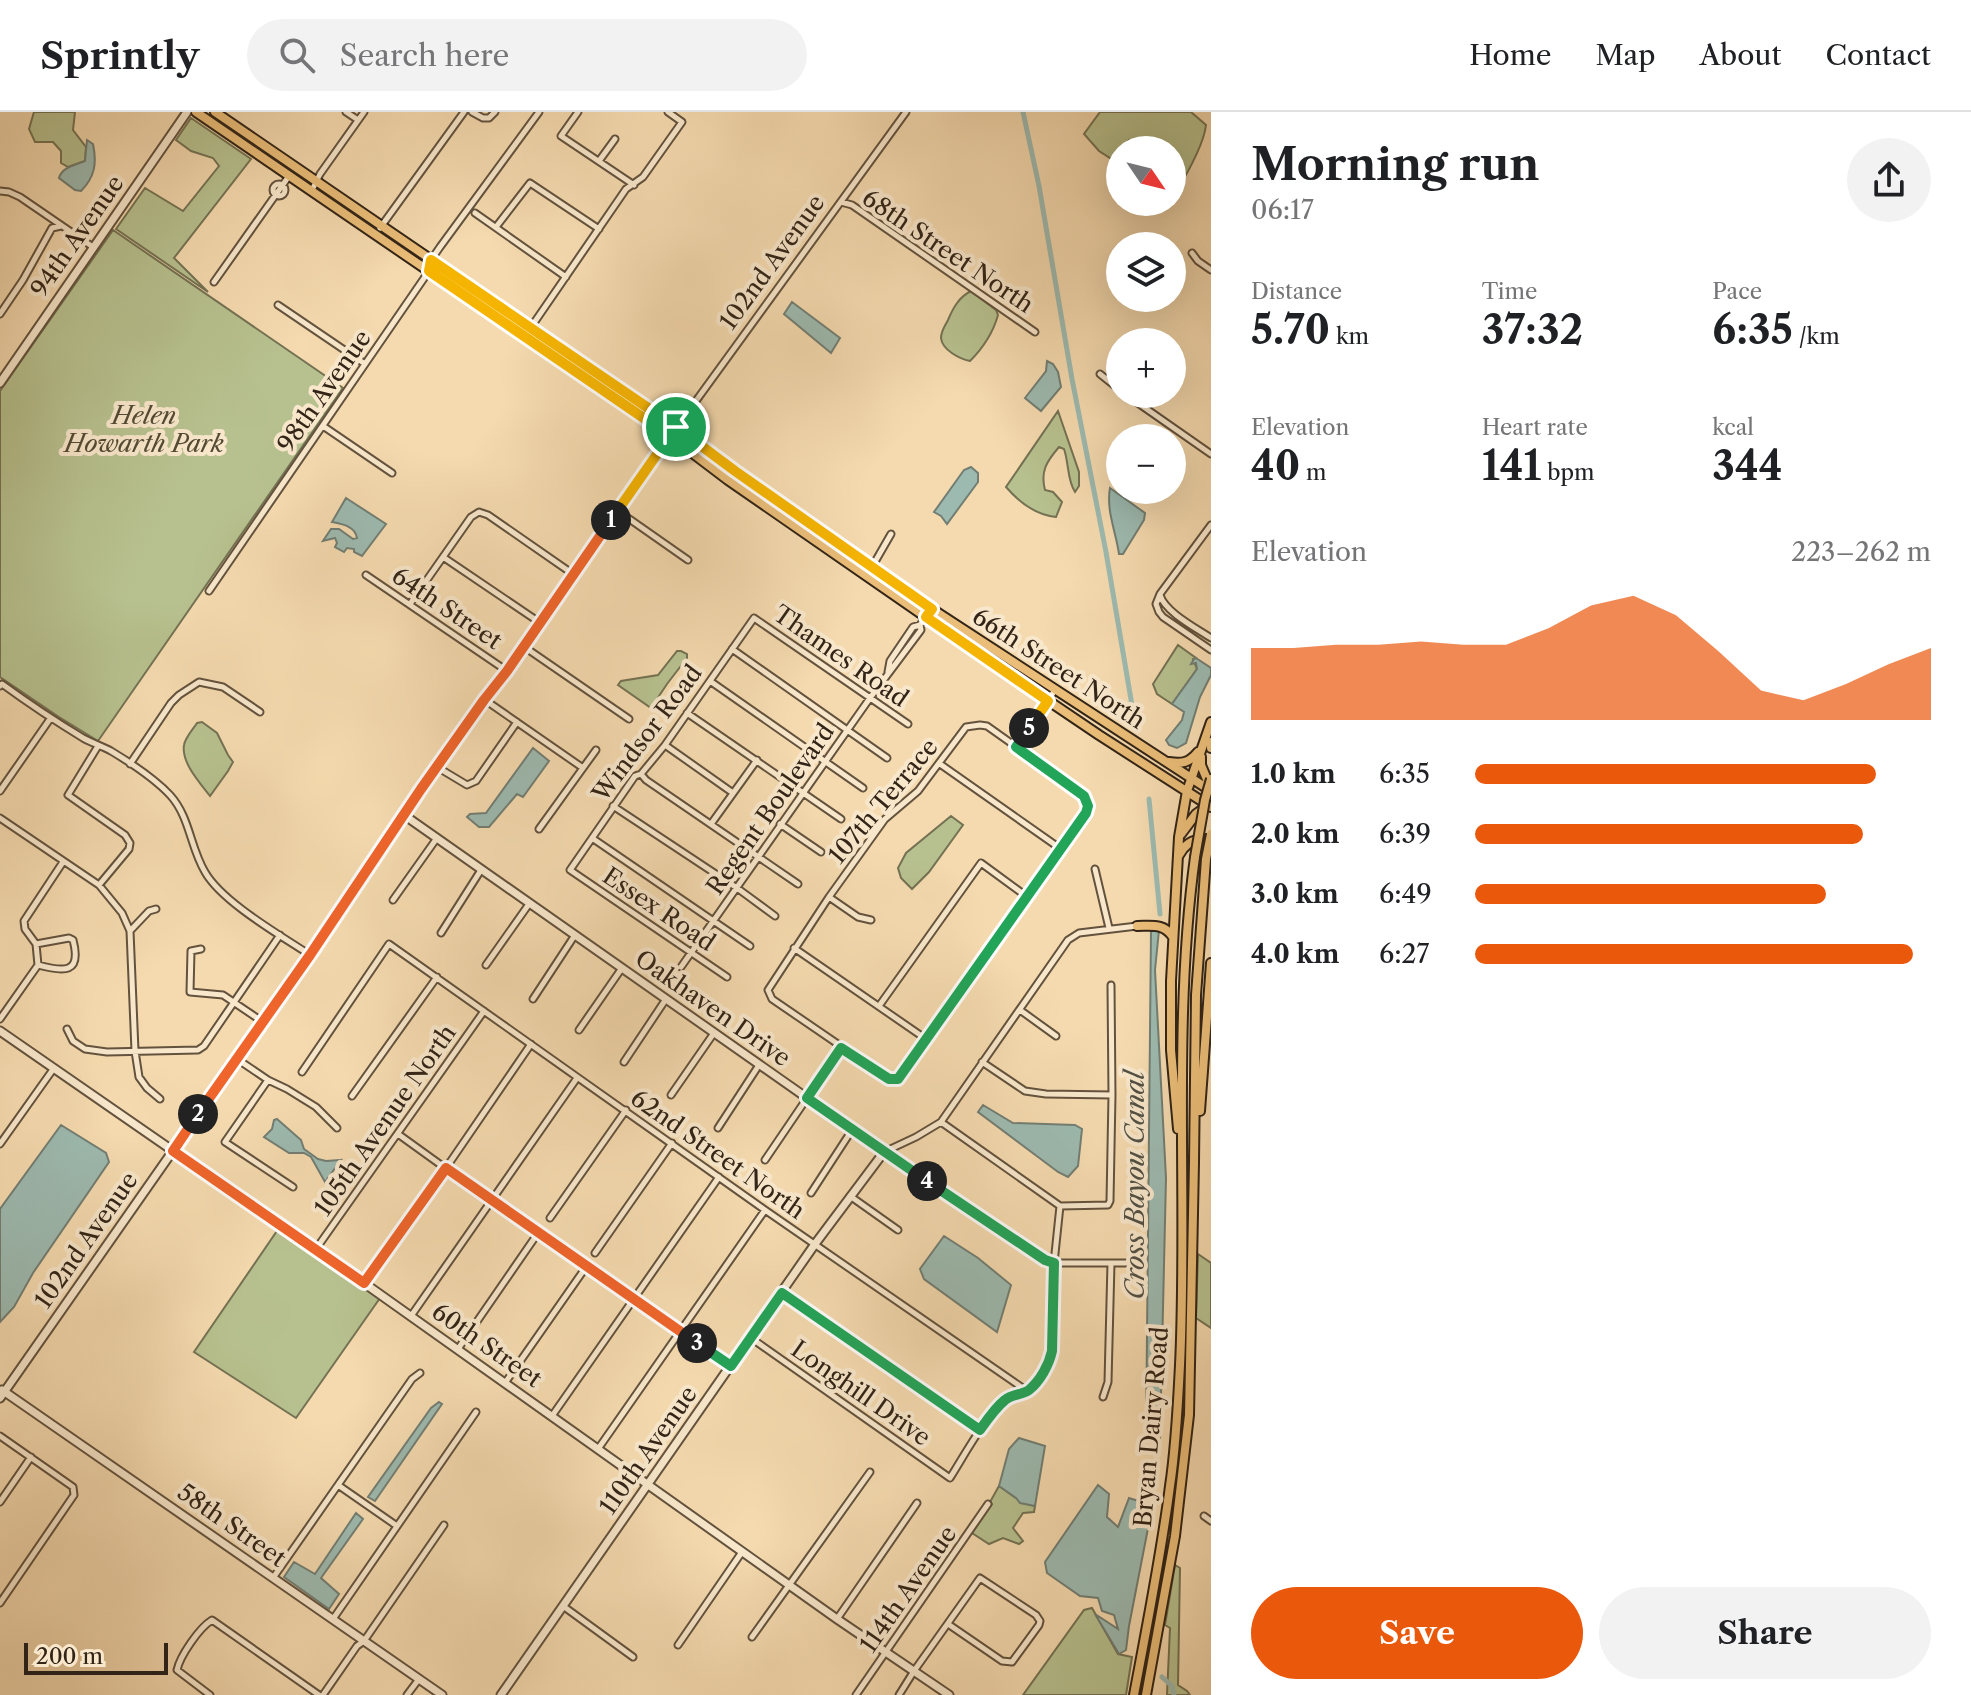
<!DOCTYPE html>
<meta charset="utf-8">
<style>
:root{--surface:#fff;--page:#f2f2f2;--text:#202124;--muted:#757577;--line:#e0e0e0;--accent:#ea580c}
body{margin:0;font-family:"Libre Caslon Text",serif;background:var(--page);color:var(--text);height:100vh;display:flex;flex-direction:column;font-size:30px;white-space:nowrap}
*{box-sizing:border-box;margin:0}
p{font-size:26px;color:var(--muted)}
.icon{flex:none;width:44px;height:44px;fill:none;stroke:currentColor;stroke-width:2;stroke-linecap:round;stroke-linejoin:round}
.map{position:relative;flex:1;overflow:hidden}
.side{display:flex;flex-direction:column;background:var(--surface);width:760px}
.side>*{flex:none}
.needle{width:52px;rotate:125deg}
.fabs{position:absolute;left:1106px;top:24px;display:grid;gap:16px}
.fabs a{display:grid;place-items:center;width:80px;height:80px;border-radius:50%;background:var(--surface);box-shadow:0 8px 32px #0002;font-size:40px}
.scale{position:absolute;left:24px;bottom:20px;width:144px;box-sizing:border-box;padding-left:8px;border:4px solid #322417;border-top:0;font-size:22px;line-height:28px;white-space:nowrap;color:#322417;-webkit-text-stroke:6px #f8e7cb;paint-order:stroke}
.pin{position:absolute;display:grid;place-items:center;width:68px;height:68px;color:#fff;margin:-34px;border:4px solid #fff;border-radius:50%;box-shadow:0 2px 8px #0007}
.km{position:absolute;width:40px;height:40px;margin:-20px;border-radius:50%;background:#222;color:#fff;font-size:22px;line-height:40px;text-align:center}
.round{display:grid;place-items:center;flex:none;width:84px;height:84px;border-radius:42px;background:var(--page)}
.overview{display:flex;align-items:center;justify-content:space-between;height:136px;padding:0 40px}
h1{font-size:44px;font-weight:700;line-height:60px}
.figures{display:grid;grid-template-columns:repeat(3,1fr);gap:12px;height:136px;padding:8px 40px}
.figures div{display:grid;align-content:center}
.figures b{font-size:40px;font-weight:700}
.figures small{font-size:22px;font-weight:400}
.figures p{font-size:22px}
.chart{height:224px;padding:16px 40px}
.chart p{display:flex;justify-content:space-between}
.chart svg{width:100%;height:144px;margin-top:8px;fill:var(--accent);opacity:.7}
.action{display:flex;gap:16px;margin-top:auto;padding:16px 40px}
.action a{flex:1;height:92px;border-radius:48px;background:var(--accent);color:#fff;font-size:32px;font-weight:700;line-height:92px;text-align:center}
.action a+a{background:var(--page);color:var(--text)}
ul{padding:0 40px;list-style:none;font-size:26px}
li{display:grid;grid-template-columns:128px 96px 1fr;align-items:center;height:60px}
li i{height:20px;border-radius:10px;background:var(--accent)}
header{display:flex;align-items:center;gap:48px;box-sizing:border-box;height:112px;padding:0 40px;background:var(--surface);border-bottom:2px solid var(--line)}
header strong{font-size:38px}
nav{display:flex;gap:44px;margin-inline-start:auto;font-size:28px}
.search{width:560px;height:72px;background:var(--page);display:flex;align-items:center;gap:20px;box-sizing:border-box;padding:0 28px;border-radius:44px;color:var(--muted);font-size:30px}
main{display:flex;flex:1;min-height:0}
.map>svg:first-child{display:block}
.green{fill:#b7c18f;stroke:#747253;stroke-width:2}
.water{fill:#9dbab0;stroke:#727e73;stroke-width:2}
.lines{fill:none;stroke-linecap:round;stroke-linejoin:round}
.canal{stroke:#9dbab0;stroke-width:5}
.minor-casing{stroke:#63523d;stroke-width:9}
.tertiary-casing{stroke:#63523d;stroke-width:11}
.primary-casing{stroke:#322417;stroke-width:12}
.minor{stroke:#f8e7cb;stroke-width:5}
.tertiary{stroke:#f8e7cb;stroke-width:7}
.primary{stroke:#eabd78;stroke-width:8}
.primary-bridge-casing{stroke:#322417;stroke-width:12;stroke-linecap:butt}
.primary-bridge{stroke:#eabd78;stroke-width:8}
.split-1-casing{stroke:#fff;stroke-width:16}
.split-2-casing{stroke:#fff;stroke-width:16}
.split-3-casing{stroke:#fff;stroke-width:16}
.split-4-casing{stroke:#fff;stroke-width:16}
.split-5-casing{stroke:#fff;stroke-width:16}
.split-6-casing{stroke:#fff;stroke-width:16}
.split-1{stroke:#f5b400;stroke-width:10}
.split-2{stroke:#f0652b;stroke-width:10}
.split-3{stroke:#f0652b;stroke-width:10}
.split-4{stroke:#22a559;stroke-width:10}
.split-5{stroke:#22a559;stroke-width:10}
.split-6{stroke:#f5b400;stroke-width:10}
.labels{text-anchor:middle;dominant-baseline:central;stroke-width:8;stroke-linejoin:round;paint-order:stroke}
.street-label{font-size:24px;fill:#322417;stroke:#f8e7cb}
.park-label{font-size:24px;font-style:italic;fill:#534b35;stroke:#f8e7cb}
.water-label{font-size:26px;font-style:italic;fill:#525145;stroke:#f8e7cb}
</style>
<header>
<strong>Sprintly</strong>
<div class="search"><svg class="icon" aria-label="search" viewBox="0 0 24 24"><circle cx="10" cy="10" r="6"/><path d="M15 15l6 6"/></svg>Search here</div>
<nav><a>Home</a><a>Map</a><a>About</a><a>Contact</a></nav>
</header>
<main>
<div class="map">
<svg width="1211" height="1583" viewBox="0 0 1211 1583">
<rect width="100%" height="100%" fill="#f5daaf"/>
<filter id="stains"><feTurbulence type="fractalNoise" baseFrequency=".0025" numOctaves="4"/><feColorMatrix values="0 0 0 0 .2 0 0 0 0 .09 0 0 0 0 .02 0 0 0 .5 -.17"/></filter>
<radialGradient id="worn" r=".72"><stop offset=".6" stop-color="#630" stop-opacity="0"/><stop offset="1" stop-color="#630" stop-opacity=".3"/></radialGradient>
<path class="green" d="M34 0H75L73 18 86 35 85 49 68 55 61 51V39L53 30H35L29 17Z
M1100 0H1191L1206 13C1204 33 1183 69 1172 87L1174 62 1172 38H1146L1129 28 1113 48 1099 39 1084 22Z
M191 6 251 47 174 146 208 180 116 117 145 76 183 99 219 54 213 46 191 39 176 28Z
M113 118 343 276 98 629 59 605 0 565V279Z
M971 179 996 198 998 203C993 221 983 236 970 249 960 247 942 238 941 226 941 219 945 214 948 208 953 196 959 185 971 179Z
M1058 299 1079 360V374L1075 380C1067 368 1069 351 1064 337L1059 335C1047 349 1040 359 1045 378L1053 380 1062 390 1056 405C1036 403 1019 390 1006 375Z
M1178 533 1196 546 1193 547 1197 557 1172 592 1157 582 1153 572Z
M677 539H681L687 542V546L667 572 651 596 618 573 621 569 658 563Z
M202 610 217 621 228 643 233 650 228 659 210 684C201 672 181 651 184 633 185 626 193 617 197 611Z
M951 704 963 713 929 760 912 777 901 766 898 756 906 741Z
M279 1116 380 1186 296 1306 194 1240Z
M1198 1142 1211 1151V1216L1196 1206Z
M999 1374C1010 1381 1021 1392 1035 1394L1034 1400 1023 1401 1013 1416 1023 1429 1019 1432 1003 1426 989 1432 972 1421 992 1392 990 1390Z
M1175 1453 1180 1456 1178 1573 1187 1579 1190 1583H1167L1170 1516 1165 1513Z
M1092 1496 1118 1542 1132 1545 1126 1583H1023L1084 1498Z"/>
<path class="water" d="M87 28 93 32C97 51 95 65 81 79L75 78 59 66C62 55 75 53 85 49Z
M792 190 840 226 831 241 784 202Z
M1047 249 1053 252 1058 260 1061 275 1041 299 1025 286 1046 259Z
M971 355 978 361V370L947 412 941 404 934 400 964 358Z
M1110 376 1145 401 1144 408 1123 442H1119C1116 420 1106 399 1110 376Z
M346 386 386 412 362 444 354 440V437L347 436 344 440 335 435 337 431 335 426 323 429 331 417H339L353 427 357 426C355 414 342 412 332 410Z
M1196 546 1211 556V563L1200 585 1186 631 1177 636 1169 633 1166 628 1182 608 1184 600 1172 592 1197 557 1196 551 1191 552 1194 547Z
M533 636 549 649 523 685 517 682 489 715H479L467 705 470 702 486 701Z
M1159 818 1155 858 1166 1066 1160 1327 1146 1325 1151 819Z
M983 993 1013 1011 1075 1013 1082 1017 1078 1054 1068 1065 1058 1060 978 1000Z
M277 1007 301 1028 304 1037 318 1047 326 1049 341 1048 325 1070 311 1045 304 1041H289L264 1025 272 1017 274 1008Z
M61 1013 106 1041 109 1050 33 1161 14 1195 0 1210V1097Z
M944 1124 978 1146 1011 1173 997 1220 924 1167 920 1157Z
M439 1290 442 1292 375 1389 368 1385 431 1296Z
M1019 1326 1045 1334 1035 1394 1020 1391 1016 1386 999 1374 1009 1337Z
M1098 1373 1109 1382 1107 1405 1118 1415 1129 1386 1142 1390 1150 1406 1129 1514 1126 1538 1119 1542 1095 1502 1118 1517 1114 1503 1102 1499 1098 1486 1080 1484 1047 1461 1045 1450Z
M356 1401 363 1407 321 1466 339 1482 329 1497 284 1465 294 1450 315 1462Z"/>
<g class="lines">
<path class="canal" d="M1023 0 1039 74 1072 267 1106 440 1136 617
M1149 687 1160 802
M1162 1565 1172 1574 1174 1583"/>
<g class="minor-casing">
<path id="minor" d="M346 0 358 8
M472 0 483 6H489L495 0
M578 0 561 24 634 73
M599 49 615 27
M273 78a6 6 0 1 1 12 0a6 6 0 1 1-12 0Z
M312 78 320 62 364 0
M0 79 9 80 20 85 93 135
M841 90 852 93 1035 220
M475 101 566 165
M496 115 530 71 599 117
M380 116 464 0
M1192 141 1198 149 1211 158
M214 170 289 64
M278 193 365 252
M0 202 23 168 52 116 61 114
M525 224 626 77 643 65 682 10 668 0
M1100 262 1120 278
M1125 282 1211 342
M323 314 392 361
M677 315 906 0
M618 399 688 448
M1211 413 1160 482 1156 492 1159 500 1163 505 1211 538
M806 422H816L839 435
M443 445 539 510
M872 455 891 422
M366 463 507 559
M209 479 429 159 431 148 440 135 539 0
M1160 483C1165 500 1196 516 1211 526
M410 492 471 405 479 400 488 403 573 462
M523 534 629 607
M732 537 887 646
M888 560 890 549 913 515 920 513
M710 569 863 676
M0 574 2 572C28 591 55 609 83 626 92 631 102 634 111 639 131 651 154 666 170 683 190 705 190 735 205 760 222 790 280 823 310 843
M485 588 583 656
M687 601 841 707
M980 613 987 614 1076 677 1084 684 1088 696 901 964 898 967H889L772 887 768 878 829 785 885 707 918 679 966 615Z
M665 633 733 681
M98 634 68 683 125 723 130 731 129 737 99 773
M1016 635 1055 578
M130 652 171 591 179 583 199 570 223 575 260 600
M940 652 1061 737
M437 655 467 673 476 669 517 610
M641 662 646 668 798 772
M0 679 50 607
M613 694 737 776 775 804
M0 706 99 773 122 801 130 819 135 939 139 965 147 976 160 987
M711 712 757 648
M780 712 821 740
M539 717 596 638
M592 726 750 834
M1095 757 1109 816
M829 785 858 805 871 808
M393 788 437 726
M130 819 149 799 156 797
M441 821 481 758
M36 832 69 826 73 828C82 862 64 860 38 853
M794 836 926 927
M201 837 191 839 190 880 223 883 263 910
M486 853 529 792
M681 855 870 586 921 518 920 513 932 497
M727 865 570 758 635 664 641 662 665 633 754 506 908 612
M533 887 575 823
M879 894 981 751 1026 784
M1020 898 1056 924
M0 907 38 853 36 832 25 817 24 809 63 750
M67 917 73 929 85 937 107 940 198 938 204 934 280 823
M579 918 622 856
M237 947 268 968 287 977 316 995 337 1016
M624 950 666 887
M982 950 1025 979 1046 982 1112 983
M302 960 389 832 765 1098 1027 1279
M268 968 225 1030 293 1075
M671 983 714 921
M352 984 437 865
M941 1010 1060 1094 1108 1093 1110 1089 1112 983 1111 873
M718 1016 759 953
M398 1022 491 1089 731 1254
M0 1032 54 956
M884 1040 916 1025 941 1010 1068 828 1079 821 1137 814
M884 1040 1045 1148 1054 1151H1136
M765 1048 841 936
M811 1081 852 1018
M850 1084 898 1118
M550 1106 626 998
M316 1137 484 899
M595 1141 672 1031
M364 1171 446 1056 531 932
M782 1181 980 1318
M411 1204 577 966
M751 1226 950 1366C965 1342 979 1316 998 1293 1007 1284 1015 1285 1026 1280 1039 1273 1049 1253 1052 1239L1054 1151 1060 1094
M458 1237 538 1121
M505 1271 586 1155
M1103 1285 1108 1270 1111 1151
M552 1304 719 1065
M0 1324 73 1375 74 1383 0 1491
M598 1337 765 1098
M338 1373 397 1414
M0 1390 31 1345
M1204 1404 1211 1409
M273 1466 412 1267 420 1261
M563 1494 633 1545
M333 1507 476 1300
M837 1507 917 1391
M752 1525 870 1360
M678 1533 742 1440
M210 1583 177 1558C180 1544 199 1516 212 1508L319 1583
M323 1583 357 1534 364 1529 444 1413
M407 1583 419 1567
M856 1583 988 1392
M899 1583 914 1559 980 1466 1036 1503 1040 1509 1039 1513 1012 1550 1002 1549 948 1512"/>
</g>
<g class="tertiary-casing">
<path id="tertiary" d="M0 271 187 0
M404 703 884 1040 815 1132 501 1583
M0 919 364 1171 837 1507 949 1583
M2 1278 442 1583
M0 1286 263 910 421 677 507 559 676 315"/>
</g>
<g class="primary-casing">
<path id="primary" d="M196 0 670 324 728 368 985 546 1099 623 1211 695
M215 0 676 315 735 359 932 497 1211 679
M1211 630V636
M1201 645V653L1211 677
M1169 650C1182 652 1189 651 1198 640
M1181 722 1196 702 1207 694
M1179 743C1186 730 1197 724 1211 730
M1137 814C1152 814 1164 811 1173 825
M1200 999 1211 851
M1178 1017 1171 938V869L1179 725 1187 679 1211 610
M1134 1583C1147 1514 1161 1444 1170 1374 1176 1335 1178 1293 1180 1253 1188 1085 1172 913 1195 745
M1146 1583 1175 1424 1189 1303 1194 1051 1196 883 1206 747"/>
</g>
<use href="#minor" class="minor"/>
<use href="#tertiary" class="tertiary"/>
<use href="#primary" class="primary"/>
<g class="primary-bridge-casing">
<path id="primary-bridge" d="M1195 745 1205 688 1211 667
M1206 747 1211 722"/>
</g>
<use href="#primary-bridge" class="primary-bridge"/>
</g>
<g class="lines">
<g class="split-1-casing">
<path id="split-1" d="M611 408 676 315 431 148 429 159 670 324 676 315"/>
</g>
<g class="split-2-casing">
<path id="split-2" d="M198 1002 310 843 421 677 484 588 507 559 611 408"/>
</g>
<g class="split-3-casing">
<path id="split-3" d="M198 1002 173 1039 364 1171 446 1056 697 1231"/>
</g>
<g class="split-4-casing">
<path id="split-4" d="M697 1231 731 1254 782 1181 980 1318C987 1308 995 1296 1005 1288 1012 1282 1022 1283 1029 1278 1040 1269 1049 1253 1052 1239L1054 1151 1045 1148 927 1069"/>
</g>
<g class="split-5-casing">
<path id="split-5" d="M927 1069 807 986 841 936 889 967H898L1086 701 1088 694 1084 684 1016 635 1029 616"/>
</g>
<g class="split-6-casing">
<path id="split-6" d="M676 315 735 359 932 497 926 505 1048 589 1029 616"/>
</g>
<use href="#split-1" class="split-1"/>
<use href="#split-2" class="split-2"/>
<use href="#split-3" class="split-3"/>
<use href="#split-4" class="split-4"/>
<use href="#split-5" class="split-5"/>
<use href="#split-6" class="split-6"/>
</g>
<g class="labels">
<g class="street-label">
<text transform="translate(77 124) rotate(-55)">94th Avenue</text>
<text transform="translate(948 139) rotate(34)">68th Street North</text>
<text transform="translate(772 150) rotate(-54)">102nd Avenue</text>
<text transform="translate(324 279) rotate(-55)">98th Avenue</text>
<text transform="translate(447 496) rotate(34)">64th Street</text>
<text transform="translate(841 544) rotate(35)">Thames Road</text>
<text transform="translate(1059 556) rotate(33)">66th Street North</text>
<text transform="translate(647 621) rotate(-53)">Windsor Road</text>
<text transform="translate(883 689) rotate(-50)">107th Terrace</text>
<text transform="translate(770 697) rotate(-55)">Regent Boulevard</text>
<text transform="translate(659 797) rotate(34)">Essex Road</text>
<text transform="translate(713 896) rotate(35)">Oakhaven Drive</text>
<text transform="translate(385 1008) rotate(-55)">105th Avenue North</text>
<text transform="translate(718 1042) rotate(35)">62nd Street North</text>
<text transform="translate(86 1128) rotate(-55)">102nd Avenue</text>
<text transform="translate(487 1233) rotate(35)">60th Street</text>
<text transform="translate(861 1281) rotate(35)">Longhill Drive</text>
<text transform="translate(1151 1315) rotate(-85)">Bryan Dairy Road</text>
<text transform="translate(648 1338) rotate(-55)">110th Avenue</text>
<text transform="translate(232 1413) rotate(35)">58th Street</text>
<text transform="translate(908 1477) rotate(-55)">114th Avenue</text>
</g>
<g class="park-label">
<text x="144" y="303">Helen<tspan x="144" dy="28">Howarth Park</tspan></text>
</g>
<g class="water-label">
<text transform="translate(1135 1073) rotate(-90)">Cross Bayou Canal</text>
</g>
</g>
<rect width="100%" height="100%" filter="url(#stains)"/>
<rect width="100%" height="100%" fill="url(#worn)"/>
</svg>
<div class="fabs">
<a><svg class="needle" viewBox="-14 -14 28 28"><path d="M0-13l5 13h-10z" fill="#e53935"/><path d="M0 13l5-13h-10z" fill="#757577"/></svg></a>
<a><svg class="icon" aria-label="layers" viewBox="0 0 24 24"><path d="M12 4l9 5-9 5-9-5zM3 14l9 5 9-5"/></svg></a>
<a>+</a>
<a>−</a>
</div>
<div class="scale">200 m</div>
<div class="pin" style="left:676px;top:315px;background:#1e9e55"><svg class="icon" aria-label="arrive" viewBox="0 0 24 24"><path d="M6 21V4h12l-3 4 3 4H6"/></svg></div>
<b class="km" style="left:611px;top:408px">1</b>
<b class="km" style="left:198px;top:1002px">2</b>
<b class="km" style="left:697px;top:1231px">3</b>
<b class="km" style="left:927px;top:1069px">4</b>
<b class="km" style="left:1029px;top:616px">5</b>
</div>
<section class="side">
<div class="overview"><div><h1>Morning run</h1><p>06:17</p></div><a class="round"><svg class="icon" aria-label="share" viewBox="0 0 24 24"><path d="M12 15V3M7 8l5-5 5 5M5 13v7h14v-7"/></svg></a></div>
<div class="figures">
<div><p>Distance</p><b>5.70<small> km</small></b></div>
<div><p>Time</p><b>37:32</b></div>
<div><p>Pace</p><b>6:35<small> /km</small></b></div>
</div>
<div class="figures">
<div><p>Elevation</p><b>40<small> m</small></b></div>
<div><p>Heart rate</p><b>141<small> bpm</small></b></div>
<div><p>kcal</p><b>344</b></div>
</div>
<div class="chart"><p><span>Elevation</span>223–262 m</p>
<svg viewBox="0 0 160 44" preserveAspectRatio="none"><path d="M0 44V22L10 22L20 21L30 21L40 20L50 21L60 21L70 16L80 9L90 6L100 12L110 23L120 35L130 38L140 33L150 27L160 22V44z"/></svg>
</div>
<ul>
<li><b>1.0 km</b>6:35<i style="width:88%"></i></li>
<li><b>2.0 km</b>6:39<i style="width:85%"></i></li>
<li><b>3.0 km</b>6:49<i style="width:77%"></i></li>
<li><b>4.0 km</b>6:27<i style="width:96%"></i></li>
</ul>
<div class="action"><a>Save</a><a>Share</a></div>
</section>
</main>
